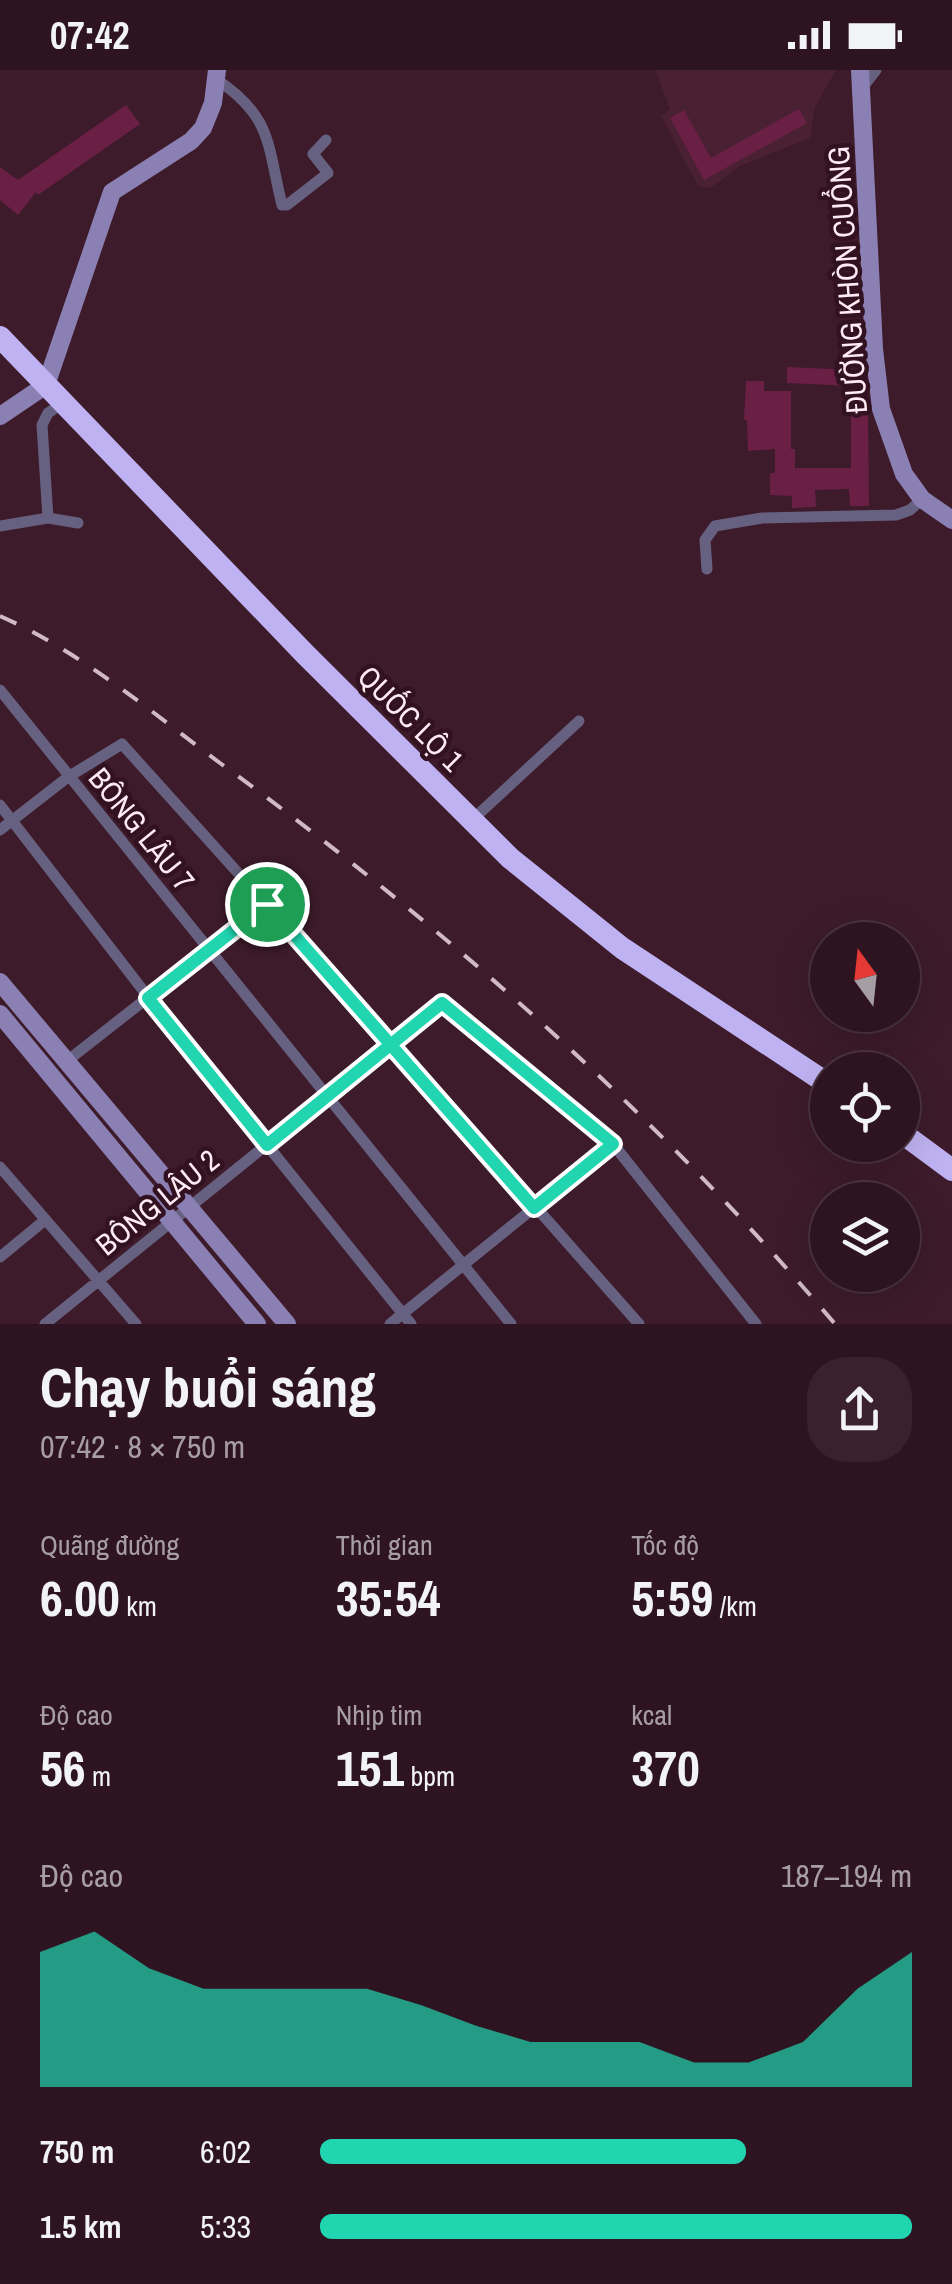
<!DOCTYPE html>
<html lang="vi">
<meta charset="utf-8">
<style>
:root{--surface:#2e1420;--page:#3a212d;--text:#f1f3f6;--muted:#a79ea5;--line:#49333e;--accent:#20d5b0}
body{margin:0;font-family:"Archivo Narrow",sans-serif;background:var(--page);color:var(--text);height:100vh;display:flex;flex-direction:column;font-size:38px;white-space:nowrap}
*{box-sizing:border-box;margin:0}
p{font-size:32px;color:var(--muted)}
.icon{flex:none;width:55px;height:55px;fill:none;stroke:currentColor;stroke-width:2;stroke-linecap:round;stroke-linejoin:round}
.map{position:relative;height:1254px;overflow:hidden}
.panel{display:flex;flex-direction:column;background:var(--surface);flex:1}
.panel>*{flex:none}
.needle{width:65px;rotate:345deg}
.buttons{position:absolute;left:810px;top:852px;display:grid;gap:20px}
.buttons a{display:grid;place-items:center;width:110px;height:110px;border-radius:50%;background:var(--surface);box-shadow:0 10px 40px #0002,0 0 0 2px var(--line);font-size:50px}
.pin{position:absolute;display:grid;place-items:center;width:85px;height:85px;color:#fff;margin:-42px;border:5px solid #fff;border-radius:50%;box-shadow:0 2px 10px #0007}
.round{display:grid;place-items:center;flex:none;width:105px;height:105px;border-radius:40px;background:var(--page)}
.overview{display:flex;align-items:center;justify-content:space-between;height:170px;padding:0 40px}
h1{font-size:55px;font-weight:700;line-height:75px}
.stats{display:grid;grid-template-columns:repeat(3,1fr);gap:15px;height:170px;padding:10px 40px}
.stats div{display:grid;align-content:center}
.stats b{font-size:50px;font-weight:700}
.stats small{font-size:28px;font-weight:400}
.stats p{font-size:28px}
.chart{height:280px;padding:20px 40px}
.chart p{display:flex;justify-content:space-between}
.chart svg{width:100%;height:180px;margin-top:10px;fill:var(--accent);opacity:.7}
ul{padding:0 40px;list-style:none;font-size:32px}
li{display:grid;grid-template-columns:160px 120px 1fr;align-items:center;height:75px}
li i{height:25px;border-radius:12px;background:var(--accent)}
.status{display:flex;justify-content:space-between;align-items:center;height:70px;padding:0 50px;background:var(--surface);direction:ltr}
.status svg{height:28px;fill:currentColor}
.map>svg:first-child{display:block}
.built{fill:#4a2033}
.building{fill:#6a1f44}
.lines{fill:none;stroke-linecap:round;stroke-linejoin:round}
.street{stroke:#676181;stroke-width:11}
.secondary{stroke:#8b80b4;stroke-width:18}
.highway{stroke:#bfb2f2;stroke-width:22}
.rail{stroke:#d1bac3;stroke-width:4;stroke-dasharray:18 18;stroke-linecap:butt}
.route-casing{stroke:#fff;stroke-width:20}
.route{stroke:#20d5b0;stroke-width:12}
.labels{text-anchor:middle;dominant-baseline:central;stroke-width:9;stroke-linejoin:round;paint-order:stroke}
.street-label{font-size:30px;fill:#ffebf2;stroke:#321120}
</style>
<div class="status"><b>07:42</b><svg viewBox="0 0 49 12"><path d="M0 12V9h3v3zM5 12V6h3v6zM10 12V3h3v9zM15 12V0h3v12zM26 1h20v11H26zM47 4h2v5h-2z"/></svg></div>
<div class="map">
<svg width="952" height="1254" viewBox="0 0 952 1254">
<rect width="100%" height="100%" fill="#3d1b2a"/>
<path class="built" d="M655 0H836L815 37 810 68 740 96 711 118 698 116 661 46 670 39Z"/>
<path class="building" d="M126 35 140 54 38 125 36 122 18 145 0 130V97L18 110Z
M799 39 807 53 704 110 670 48 684 40 711 88Z
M787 297 854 300 853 316 787 313Z
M746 311H764V321H791V379H795V398H851V339H868L869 436H850L849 419 815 420 816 437 792 438V426L770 425V403H775V379L748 381 747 350H744Z"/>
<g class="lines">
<path class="street" d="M216 9C273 47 267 75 282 135H287L328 103 313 84 326 70
M862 18 876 0
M48 448 42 355 48 343 64 332
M0 456 48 448 78 453
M707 499 705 470 715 456 762 448 896 445 910 440 922 429
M0 620 511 1254
M0 735 149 928 411 1254
M471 751 579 651
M0 760 68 707 122 674 392 974 639 1254
M67 991 267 834
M0 1097 136 1254
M0 1187 45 1150
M45 1254 442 933 613 1074 756 1254
M390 1254 613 1074"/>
<path class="secondary" d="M860 0 874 279 881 339 904 404 922 429 952 450
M0 346 46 315 112 122 191 71 203 58 213 33 217 0
M0 912 287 1254
M0 944 257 1254"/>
<path class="highway" d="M0 267 305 584 510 788 622 878 828 1014
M902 1063 952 1100"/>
<path class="rail" d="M0 546C81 582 150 641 220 693 445 857 655 1042 835 1254"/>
</g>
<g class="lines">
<g class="route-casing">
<path id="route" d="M267 834 148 928 267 1075 442 933 613 1074 534 1138 267 834"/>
</g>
<use href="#route" class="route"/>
</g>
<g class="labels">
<g class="street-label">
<text transform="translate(847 210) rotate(-94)">ĐƯỜNG KHÒN CUỔNG</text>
<text transform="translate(411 648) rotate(45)">QUỐC LỘ 1</text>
<text transform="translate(142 759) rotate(51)">BÔNG LÂU 7</text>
<text transform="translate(157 1132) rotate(-39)">BÔNG LÂU 2</text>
</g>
</g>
</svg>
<div class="buttons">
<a><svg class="needle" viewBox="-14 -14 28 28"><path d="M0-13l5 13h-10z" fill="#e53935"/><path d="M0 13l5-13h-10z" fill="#a79ea5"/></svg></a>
<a><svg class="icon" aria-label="locate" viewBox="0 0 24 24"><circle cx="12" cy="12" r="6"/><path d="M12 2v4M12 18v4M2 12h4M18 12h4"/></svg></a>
<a><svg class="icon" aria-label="layers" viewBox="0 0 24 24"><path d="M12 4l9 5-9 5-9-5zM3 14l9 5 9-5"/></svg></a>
</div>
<div class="pin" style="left:267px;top:834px;background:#1e9e55"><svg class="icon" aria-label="arrive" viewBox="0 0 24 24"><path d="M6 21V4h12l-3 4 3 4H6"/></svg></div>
</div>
<section class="panel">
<div class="overview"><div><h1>Chạy buổi sáng</h1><p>07:42 · 8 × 750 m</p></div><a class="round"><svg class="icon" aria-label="share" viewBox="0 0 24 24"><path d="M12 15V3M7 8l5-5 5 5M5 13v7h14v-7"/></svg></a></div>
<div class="stats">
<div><p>Quãng đường</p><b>6.00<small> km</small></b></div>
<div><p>Thời gian</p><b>35:54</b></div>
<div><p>Tốc độ</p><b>5:59<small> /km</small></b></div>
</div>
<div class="stats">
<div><p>Độ cao</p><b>56<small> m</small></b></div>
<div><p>Nhịp tim</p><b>151<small> bpm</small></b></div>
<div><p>kcal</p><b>370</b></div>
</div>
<div class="chart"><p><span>Độ cao</span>187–194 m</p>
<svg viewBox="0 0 160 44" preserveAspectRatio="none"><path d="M0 44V11L10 6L20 15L30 20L40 20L50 20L60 20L70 24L80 29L90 33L100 33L110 33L120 38L130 38L140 33L150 20L160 11V44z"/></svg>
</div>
<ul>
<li><b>750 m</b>6:02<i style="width:72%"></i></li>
<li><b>1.5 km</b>5:33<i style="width:100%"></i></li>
</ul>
</section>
